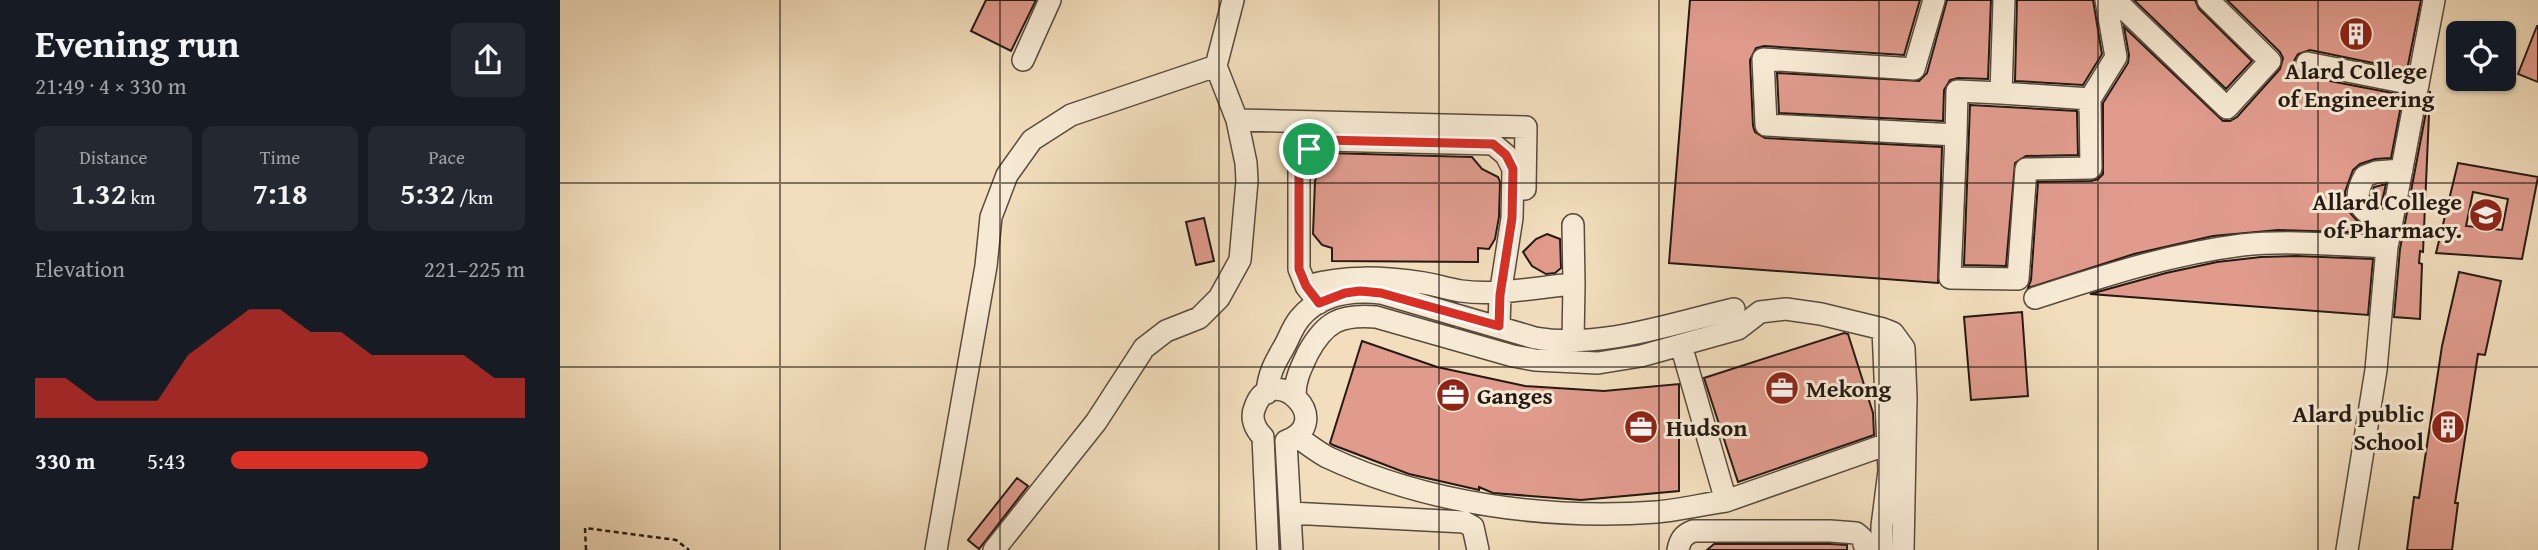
<!DOCTYPE html>
<meta charset="utf-8">
<style>
:root{--surface:#171b24;--page:#242831;--text:#f1f3f6;--muted:#9ea1a6;--accent:#d93025}
body{margin:0;font-family:"Gentium Book Plus",serif;background:var(--page);color:var(--text);height:100vh;display:flex;flex-direction:column;font-size:26px;white-space:nowrap}
*{box-sizing:border-box;margin:0}
p{font-size:23px;color:var(--muted)}
.icon{flex:none;width:38px;height:38px;fill:none;stroke:currentColor;stroke-width:2;stroke-linecap:round;stroke-linejoin:round}
.map{position:relative;flex:1;overflow:hidden}
.details{display:flex;flex-direction:column;background:var(--surface);width:560px}
.details>*{flex:none}
.controls{position:absolute;left:1886px;top:21px;display:grid;gap:14px}
.controls a{display:grid;place-items:center;width:70px;height:70px;border-radius:10px;background:var(--surface);box-shadow:0 2px 5px #0004;font-size:35px}
.pin{position:absolute;display:grid;place-items:center;width:60px;height:60px;color:#fff;margin:-30px;border:4px solid #fff;border-radius:50%;box-shadow:0 2px 7px #0007}
.round{display:grid;place-items:center;flex:none;width:74px;height:74px;border-radius:10px;background:var(--page)}
.headline{display:flex;align-items:center;justify-content:space-between;height:119px;padding:0 35px}
h1{font-size:38px;font-weight:600;line-height:52px}
.figures{display:grid;grid-template-columns:repeat(3,1fr);gap:10px;height:119px;padding:7px 35px}
.figures div{display:grid;align-content:center;border-radius:10px;background:var(--page);text-align:center}
.figures b{font-size:30px;font-weight:600}
.figures small{font-size:19px;font-weight:400}
.figures p{font-size:19px}
.chart{height:196px;padding:14px 35px}
.chart p{display:flex;justify-content:space-between}
.chart svg{width:100%;height:126px;margin-top:7px;fill:var(--accent);opacity:.7}
ul{padding:0 35px;list-style:none;font-size:23px}
li{display:grid;grid-template-columns:112px 84px 1fr;align-items:center;height:52px}
li i{height:18px;border-radius:9px;background:var(--accent)}
main{display:flex;flex:1;min-height:0}
.map>svg:first-child{display:block}
.building{fill:#e09b8d;stroke:#241a13;stroke-width:2;fill-rule:evenodd}
.lines{fill:none;stroke-linecap:round;stroke-linejoin:round}
.minor-casing{stroke:#584b3e;stroke-width:24}
.path{stroke:#241a13;stroke-width:2.5;stroke-dasharray:5 3.5;stroke-linecap:butt}
.minor{stroke:#f7ead4;stroke-width:21}
.route-casing{stroke:#fff;stroke-width:14}
.route{stroke:#d93025;stroke-width:9}
.grid{fill:none;stroke:#241a13;stroke-width:2;stroke-opacity:0.55}
.labels{text-anchor:middle;dominant-baseline:central;stroke-width:6;stroke-linejoin:round;paint-order:stroke}
.poi-label{font-size:24px;font-weight:bold;fill:#241a13;stroke:#f7ead4;text-anchor:start}
</style>
<main>
<section class="details">
<div class="headline"><div><h1>Evening run</h1><p>21:49 · 4 × 330 m</p></div><a class="round"><svg class="icon" aria-label="share" viewBox="0 0 24 24"><path d="M12 15V3M7 8l5-5 5 5M5 13v7h14v-7"/></svg></a></div>
<div class="figures">
<div><p>Distance</p><b>1.32<small> km</small></b></div>
<div><p>Time</p><b>7:18</b></div>
<div><p>Pace</p><b>5:32<small> /km</small></b></div>
</div>
<div class="chart"><p><span>Elevation</span>221–225 m</p>
<svg viewBox="0 0 160 44" preserveAspectRatio="none"><path d="M0 44V30L10 30L20 38L30 38L40 38L50 22L60 14L70 6L80 6L90 14L100 14L110 22L120 22L130 22L140 22L150 30L160 30V44z"/></svg>
</div>
<ul>
<li><b>330 m</b>5:43<i style="width:67%"></i></li>
</ul>
</section>
<div class="map">
<svg width="1978" height="550" viewBox="0 0 1978 550">
<rect width="100%" height="100%" fill="#f2debd"/>
<filter id="stains"><feTurbulence type="fractalNoise" baseFrequency=".00286" numOctaves="4"/><feColorMatrix values="0 0 0 0 .2 0 0 0 0 .09 0 0 0 0 .02 0 0 0 .5 -.17"/></filter>
<radialGradient id="worn" r=".72"><stop offset=".6" stop-color="#630" stop-opacity="0"/><stop offset="1" stop-color="#630" stop-opacity=".3"/></radialGradient>
<path class="building" d="M426 0H476L451 51 411 31Z
M1130 0H1360L1344 55 1204 46 1196 48 1190 60 1193 126 1195 132 1205 138 1382 147 1378 283 1109 263Z
M1387 0H1431L1428 79 1398 78 1390 80 1384 90 1383 121 1219 113 1217 73 1359 81 1367 73Z
M1457 0H1533L1542 54 1523 85 1455 81Z
M1574 0H1635L1639 9 1692 61 1666 89Z
M1667 0H1861L1847 70 1750 50 1738 54 1734 61 1738 72 1744 76 1843 95 1831 158 1815 159 1800 164 1793 170 1785 192 1786 204 1791 214 1800 224 1816 233 1718 230 1653 236 1574 254 1468 288 1471 280 1478 182 1531 181 1538 179 1543 174V103L1568 63 1569 55 1564 27 1663 121H1670L1677 117 1720 69 1723 58 1720 52Z
M1977 26H1978V82L1958 74Z
M1870 91 1863 252 1860 251 1859 263 1862 264 1860 319 1834 317 1840 249Z
M1410 105 1517 111 1518 155 1466 156 1455 163 1446 266 1404 265Z
M767 153 912 157 922 169 938 177 940 182 939 217 935 239 929 249 918 248V262L772 261V248L762 245 753 234 755 181 759 171 765 165V155Z
M1898 163 1978 177 1962 259 1876 253ZM1913 192 1948 199 1942 230 1906 226Z
M1826 184 1821 206 1813 200 1811 195 1814 187Z
M644 218 654 261 636 265 626 222Z
M987 234 1000 239 1001 268 995 273 986 274 972 266 963 252 976 239Z
M1736 256 1813 259 1808 315 1530 294 1606 273 1657 262 1701 257Z
M1899 272 1941 281 1925 355 1918 354 1895 503H1898L1892 550H1847L1854 497 1859 498 1882 346Z
M1462 312 1468 396 1411 400 1404 317Z
M1284 333 1288 334 1313 413 1314 435 1178 482 1144 378Z
M802 341 877 367 965 386 1044 391 1119 384V491L1021 500 933 493 919 487V490L849 474 773 445 770 443Z
M457 478 468 486 419 549 408 540Z
M1154 544H1270L1287 545V550H1147Z"/>
<g class="lines">
<g class="minor-casing">
<path id="minor" d="M1374 0 1354 69 1203 59 1206 125 1396 135 1390 278 1458 279 1466 169 1531 168 1530 99 1556 57 1546 0
M1444 0 1441 93 1530 99
M1555 0 1667 108 1710 61 1648 0
M463 60 490 0
M1747 63 1858 85
M677 120 966 127 965 189
M1396 135 1397 91 1441 93
M1831 226C1807 214 1787 206 1805 176L1816 172 1842 170
M746 286C786 275 823 277 864 283 876 285 888 289 901 291 937 296 978 287 1014 284L1013 225
M1475 298C1544 276 1610 254 1682 245 1729 240 1779 245 1827 247
M759 303 746 286 739 269V169L749 149 764 140 933 144 946 155 953 169 952 218 940 295 939 326
M1013 342 1014 284
M707 393C708 375 715 362 724 347 729 338 733 326 740 318 760 294 792 290 821 293L975 338C1041 349 1110 324 1174 309
M735 395C735 379 741 368 748 353 765 322 780 314 816 317L953 356 975 360 1038 363 1081 356 1178 329 1200 312 1226 309 1261 314 1323 329
M736 436C746 443 756 451 767 457 867 504 988 520 1097 512 1120 510 1144 504 1166 501L1121 345
M1166 501 1339 440
M730 513 904 522 913 527 918 550
M376 550 426 266 431 217 447 175 472 140 511 115 656 66
M434 550 536 422 584 348 606 331 639 318 659 298 680 260 687 181 686 163 677 120 656 66 673 0
M708 550 703 437C695 429 690 418 695 407 713 359 778 422 726 441L732 550
M1118 550C1120 540 1123 535 1133 531H1270L1296 533 1302 538 1306 550
M1322 550V526L1329 471 1323 329 1333 333 1344 348 1346 398 1343 550
M1787 550 1816 370 1827 247 1874 0"/>
</g>
<path class="path" d="M26 550 25 528 116 540 129 550"/>
<use href="#minor" class="minor"/>
</g>
<g class="lines">
<g class="route-casing">
<path id="route" d="M764 140 933 144 946 155 953 169 952 218 940 295 939 326 821 293 800 291 785 293 759 303 746 286 739 269V169L749 149Z"/>
</g>
<use href="#route" class="route"/>
</g>
<path class="grid" d="M220 0V550M440 0V550M659 0V550M879 0V550M1099 0V550M1319 0V550M1538 0V550M1758 0V550M0 183H1978M0 367H1978"/>
<defs>
<g id="building-disc" transform="scale(1.75)"><circle r="9.5" fill="#8f2418" stroke="#f7ead4"/><path d="M-4-6H4V6H1V3H-1V6H-4ZM-2.5-4.3h1.7v1.8h-1.7ZM.8-4.3h1.7v1.8H.8ZM-2.5-1h1.7V.8h-1.7ZM.8-1h1.7V.8H.8Z" fill="#fff"/></g>
<g id="university-disc" transform="scale(1.75)"><circle r="9.5" fill="#8f2418" stroke="#f7ead4"/><path d="M0-5L7-2L0 1L-7-2ZM-4 1L0 2.5L4 1V4Q0 6-4 4Z" fill="#fff"/></g>
<g id="office-disc" transform="scale(1.75)"><circle r="9.5" fill="#8f2418" stroke="#f7ead4"/><path d="M-6-3h4V-5.5h4V-3h4V5H-6ZM-1-4.5V-3h2v-1.5ZM-6 0V1H6V0Z" fill="#fff"/></g>
</defs>
<g fill-rule="evenodd">
<use href="#building-disc" x="1796" y="34"/>
<use href="#university-disc" x="1926" y="215"/>
<use href="#office-disc" x="1222" y="388"/>
<use href="#office-disc" x="893" y="395"/>
<use href="#office-disc" x="1081" y="427"/>
<use href="#building-disc" x="1888" y="427"/>
</g>
<g class="labels">
<g class="poi-label">
<text x="1796" y="70" text-anchor="middle">Alard College<tspan x="1796" dy="28">of Engineering</tspan></text>
<text x="1902" y="201" text-anchor="end">Allard College<tspan x="1902" dy="28">of Pharmacy.</tspan></text>
<text x="1246" y="388">Mekong</text>
<text x="917" y="395">Ganges</text>
<text x="1864" y="413" text-anchor="end">Alard public<tspan x="1864" dy="28">School</tspan></text>
<text x="1106" y="427">Hudson</text>
</g>
</g>
<rect width="100%" height="100%" filter="url(#stains)"/>
<rect width="100%" height="100%" fill="url(#worn)"/>
</svg>
<div class="controls">
<a><svg class="icon" aria-label="locate" viewBox="0 0 24 24"><circle cx="12" cy="12" r="6"/><path d="M12 2v4M12 18v4M2 12h4M18 12h4"/></svg></a>
</div>
<div class="pin" style="left:749px;top:149px;background:#1e9e55"><svg class="icon" aria-label="arrive" viewBox="0 0 24 24"><path d="M6 21V4h12l-3 4 3 4H6"/></svg></div>
</div>
</main>
